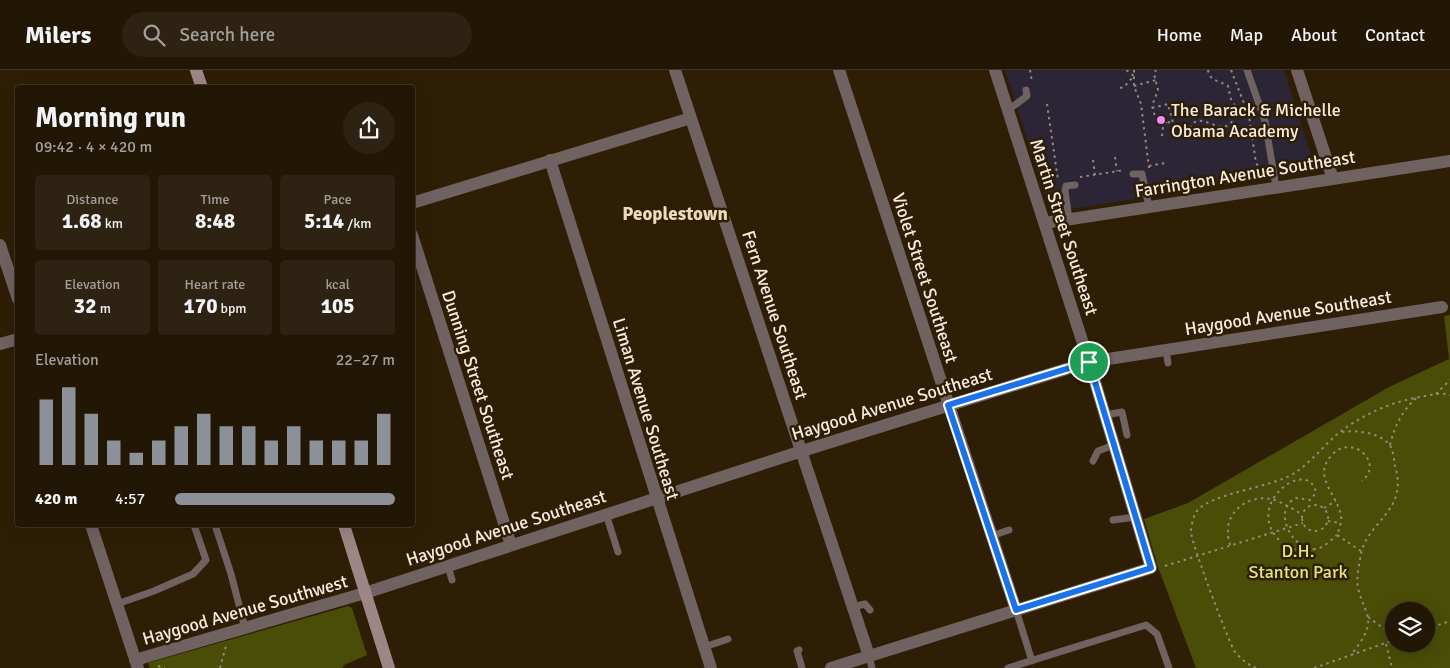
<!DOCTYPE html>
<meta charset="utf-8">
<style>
:root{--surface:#221604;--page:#2e2313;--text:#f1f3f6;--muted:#a29f9a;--line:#3f3526;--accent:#8c9099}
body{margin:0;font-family:Signika,sans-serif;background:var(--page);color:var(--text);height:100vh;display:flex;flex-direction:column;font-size:19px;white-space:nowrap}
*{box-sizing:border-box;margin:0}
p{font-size:16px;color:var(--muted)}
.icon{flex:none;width:28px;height:28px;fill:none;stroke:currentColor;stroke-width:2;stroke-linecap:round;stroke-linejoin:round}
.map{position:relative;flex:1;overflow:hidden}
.details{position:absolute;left:15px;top:15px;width:400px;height:442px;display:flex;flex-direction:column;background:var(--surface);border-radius:5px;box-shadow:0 5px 20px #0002,0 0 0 1px var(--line)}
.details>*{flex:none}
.controls{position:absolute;left:1385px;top:532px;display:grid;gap:10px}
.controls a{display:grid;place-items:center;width:50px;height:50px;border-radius:50%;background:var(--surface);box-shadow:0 5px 20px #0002,0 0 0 1px var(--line);font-size:25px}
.pin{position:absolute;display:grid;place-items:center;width:42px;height:42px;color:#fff;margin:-21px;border:2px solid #fff;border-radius:50%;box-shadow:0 1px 5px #0007}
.round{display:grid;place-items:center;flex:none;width:52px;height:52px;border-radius:26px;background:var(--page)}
.head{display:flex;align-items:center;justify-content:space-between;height:85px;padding:0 20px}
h1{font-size:28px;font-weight:700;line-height:38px}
.stats{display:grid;grid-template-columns:repeat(3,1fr);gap:8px;height:85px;padding:5px 20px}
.stats div{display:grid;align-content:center;border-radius:5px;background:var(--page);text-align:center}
.stats b{font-size:21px;font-weight:700}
.stats small{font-size:14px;font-weight:400}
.stats p{font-size:14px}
.chart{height:140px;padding:10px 20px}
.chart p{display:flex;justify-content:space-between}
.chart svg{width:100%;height:90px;margin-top:5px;stroke:var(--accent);stroke-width:6}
ul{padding:0 20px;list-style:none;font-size:16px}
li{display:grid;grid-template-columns:80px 60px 1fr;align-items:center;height:38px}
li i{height:12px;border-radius:6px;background:var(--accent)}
header{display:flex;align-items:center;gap:30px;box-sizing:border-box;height:70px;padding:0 25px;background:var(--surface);border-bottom:1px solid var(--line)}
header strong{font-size:24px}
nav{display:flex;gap:28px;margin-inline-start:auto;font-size:18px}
.search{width:350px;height:45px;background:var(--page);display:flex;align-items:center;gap:12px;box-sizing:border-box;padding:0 18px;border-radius:28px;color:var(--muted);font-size:19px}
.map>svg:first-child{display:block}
.education{fill:#2c2535}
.green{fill:#494d08;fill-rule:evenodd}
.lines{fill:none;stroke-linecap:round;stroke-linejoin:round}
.path{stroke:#978976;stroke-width:2;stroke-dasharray:2.5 4;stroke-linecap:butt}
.service{stroke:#716262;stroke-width:7}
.minor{stroke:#716262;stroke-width:12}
.secondary{stroke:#9f8686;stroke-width:12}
.route-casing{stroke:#fff;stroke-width:10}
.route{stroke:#1a73e8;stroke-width:6}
.poi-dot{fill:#ef8bf7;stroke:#2e1e06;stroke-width:2}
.labels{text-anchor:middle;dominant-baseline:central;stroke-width:5;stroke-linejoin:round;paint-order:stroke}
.poi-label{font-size:18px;fill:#f6ebdd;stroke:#2e1e06;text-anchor:start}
.street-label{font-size:18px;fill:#f6ebdd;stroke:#2e1e06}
.park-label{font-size:18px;fill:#dee779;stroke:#2e1e06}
.neighbourhood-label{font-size:19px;font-weight:bold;fill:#efd9bd;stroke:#2e1e06}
</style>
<header>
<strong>Milers</strong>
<div class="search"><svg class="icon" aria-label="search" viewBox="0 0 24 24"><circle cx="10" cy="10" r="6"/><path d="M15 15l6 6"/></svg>Search here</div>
<nav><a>Home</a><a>Map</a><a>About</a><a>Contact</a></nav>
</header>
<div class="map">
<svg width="1450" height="598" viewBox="0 0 1450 598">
<rect width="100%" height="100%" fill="#2e1e06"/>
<path class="education" d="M1005 0H1284L1316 101 1051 142Z"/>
<path class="green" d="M1450 245V598H1196L1158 497 1144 449 1188 433 1389 317 1449 289 1444 246ZM1394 541H1426V574H1394Z
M348 536 352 538 367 585 344 595 342 598H150L148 593Z"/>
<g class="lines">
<path class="path" d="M1030 0 1032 12
M1134 0V16L1141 34 1149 98
M1208 0C1210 12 1219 10 1228 16L1232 34
M1231 0 1249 46 1256 93 1264 104
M1134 16 1156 10
M1120 18 1124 17 1134 6 1126 0
M1047 34 1058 110
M1152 38 1168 34 1173 53 1156 50 1152 36 1158 20 1154 4 1156 0
M1189 63 1194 68
M1162 66 1163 57 1167 51
M1183 68 1188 65C1195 33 1217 67 1231 53 1235 49 1235 43 1237 38L1234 34H1232L1231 37 1235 42
M1115 87 1117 101
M1093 90 1095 105
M1149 96 1165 93
M1080 107 1125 100
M1436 324 1450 310
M1342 362C1357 360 1377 362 1389 374 1393 379 1394 389 1395 396 1398 406 1399 416 1396 426 1389 448 1365 461 1361 484 1359 495 1356 508 1358 518 1360 527 1364 535 1367 544 1372 559 1360 573 1351 585
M1390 375C1395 355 1401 343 1416 328
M1302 448a13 13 0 1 1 26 0a13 13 0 1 1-26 0Z
M1324 438 1336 431
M1328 451 1341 453
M1230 475C1229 470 1227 465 1228 460 1228 439 1251 425 1270 429 1281 431 1292 439 1302 444
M1315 479C1301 482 1288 480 1279 470 1243 433 1309 386 1316 423L1310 430 1296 428C1272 439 1291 479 1314 479 1323 479 1331 470 1337 465
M1361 481 1337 465C1339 459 1342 453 1341 446 1338 425 1312 407 1331 386 1351 362 1385 392 1362 411
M1165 496 1303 453
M1368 547 1383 558 1394 562
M1426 559 1450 551
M1386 574 1392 598
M158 596 165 598
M220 598 226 576
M1256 598C1247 594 1241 589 1235 582 1229 573 1190 470 1191 461 1191 456 1194 443 1198 440 1211 424 1271 417 1293 404 1309 394 1321 379 1335 366 1359 346 1390 332 1420 327 1430 325 1441 322 1450 325
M1314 598 1394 570"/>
<path class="service" d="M1247 0 1265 51 1276 117
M1008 40 1027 26 1026 20
M1133 104H1142L1149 137
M1069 149 1065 121 1066 116 1075 115
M1166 280 1168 293
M1105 345 1122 342 1127 365
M1093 391 1098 381 1114 375
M606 444 618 482
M1113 450 1136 447
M215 455 231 504 245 558
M991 466 1009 460
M448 496 452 510
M117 534 154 521 193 504 206 490 194 455
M853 537 865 534 870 540
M1016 540 1032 591
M704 577 728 569
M799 580 797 581 802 598
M869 586 872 598
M1008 598 1146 555 1157 564 1169 598"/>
<path class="minor" d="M675 0 869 586
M839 0 1016 540
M1297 0 1333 109
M550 90 711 598
M412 133 691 48
M1045 153 1450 91
M412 165 511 475
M0 175 18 229
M0 274 18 269
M91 455 138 598
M135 590 365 523 802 381 1089 292 1442 237
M831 598 1151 498 1089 292 995 0"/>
<path class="secondary" d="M196 0 202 18
M344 455 389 598"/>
</g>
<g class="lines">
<g class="route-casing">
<path id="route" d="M1089 292 1151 498 1016 540 948 335Z"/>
</g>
<use href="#route" class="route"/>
</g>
<circle class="poi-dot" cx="1161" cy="50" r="5"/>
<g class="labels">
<g class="poi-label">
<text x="1171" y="40">The Barack &amp; Michelle<tspan x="1171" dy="21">Obama Academy</tspan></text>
</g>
<g class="street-label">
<text transform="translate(1245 104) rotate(-9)">Farrington Avenue Southeast</text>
<text transform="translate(1064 157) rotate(72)">Martin Street Southeast</text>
<text transform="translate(925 208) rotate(72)">Violet Street Southeast</text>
<text transform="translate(1288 243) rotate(-9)">Haygood Avenue Southeast</text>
<text transform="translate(775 245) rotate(72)">Fern Avenue Southeast</text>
<text transform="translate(478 315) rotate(72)">Dunning Street Southeast</text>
<text transform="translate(892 334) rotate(-17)">Haygood Avenue Southeast</text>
<text transform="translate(646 339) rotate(73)">Liman Avenue Southeast</text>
<text transform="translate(506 458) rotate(-18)">Haygood Avenue Southeast</text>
<text transform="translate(245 540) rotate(-16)">Haygood Avenue Southwest</text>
</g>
<g class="park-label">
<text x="1298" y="481">D.H.<tspan x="1298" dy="21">Stanton Park</tspan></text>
</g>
<g class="neighbourhood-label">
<text x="675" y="144">Peoplestown</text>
</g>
</g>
</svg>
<div class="controls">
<a><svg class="icon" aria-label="layers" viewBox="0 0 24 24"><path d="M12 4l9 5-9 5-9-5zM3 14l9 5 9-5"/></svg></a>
</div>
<div class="pin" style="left:1089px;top:292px;background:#1e9e55"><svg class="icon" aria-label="arrive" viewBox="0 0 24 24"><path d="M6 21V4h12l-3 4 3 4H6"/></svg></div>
<section class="details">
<div class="head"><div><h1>Morning run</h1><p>09:42 · 4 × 420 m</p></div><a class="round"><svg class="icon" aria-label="share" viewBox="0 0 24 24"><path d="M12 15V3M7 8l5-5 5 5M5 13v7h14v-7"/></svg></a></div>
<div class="stats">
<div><p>Distance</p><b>1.68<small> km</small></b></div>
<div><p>Time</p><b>8:48</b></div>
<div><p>Pace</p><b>5:14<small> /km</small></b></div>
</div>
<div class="stats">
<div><p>Elevation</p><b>32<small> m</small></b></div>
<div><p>Heart rate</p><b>170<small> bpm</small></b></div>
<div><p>kcal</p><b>105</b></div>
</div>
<div class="chart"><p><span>Elevation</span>22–27 m</p>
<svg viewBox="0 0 160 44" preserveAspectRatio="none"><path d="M5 44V12M15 44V6M25 44V19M35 44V32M45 44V38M55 44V32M65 44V25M75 44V19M85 44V25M95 44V25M105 44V32M115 44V25M125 44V32M135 44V32M145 44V32M155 44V19"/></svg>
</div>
<ul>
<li><b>420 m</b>4:57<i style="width:100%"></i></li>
</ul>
</section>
</div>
